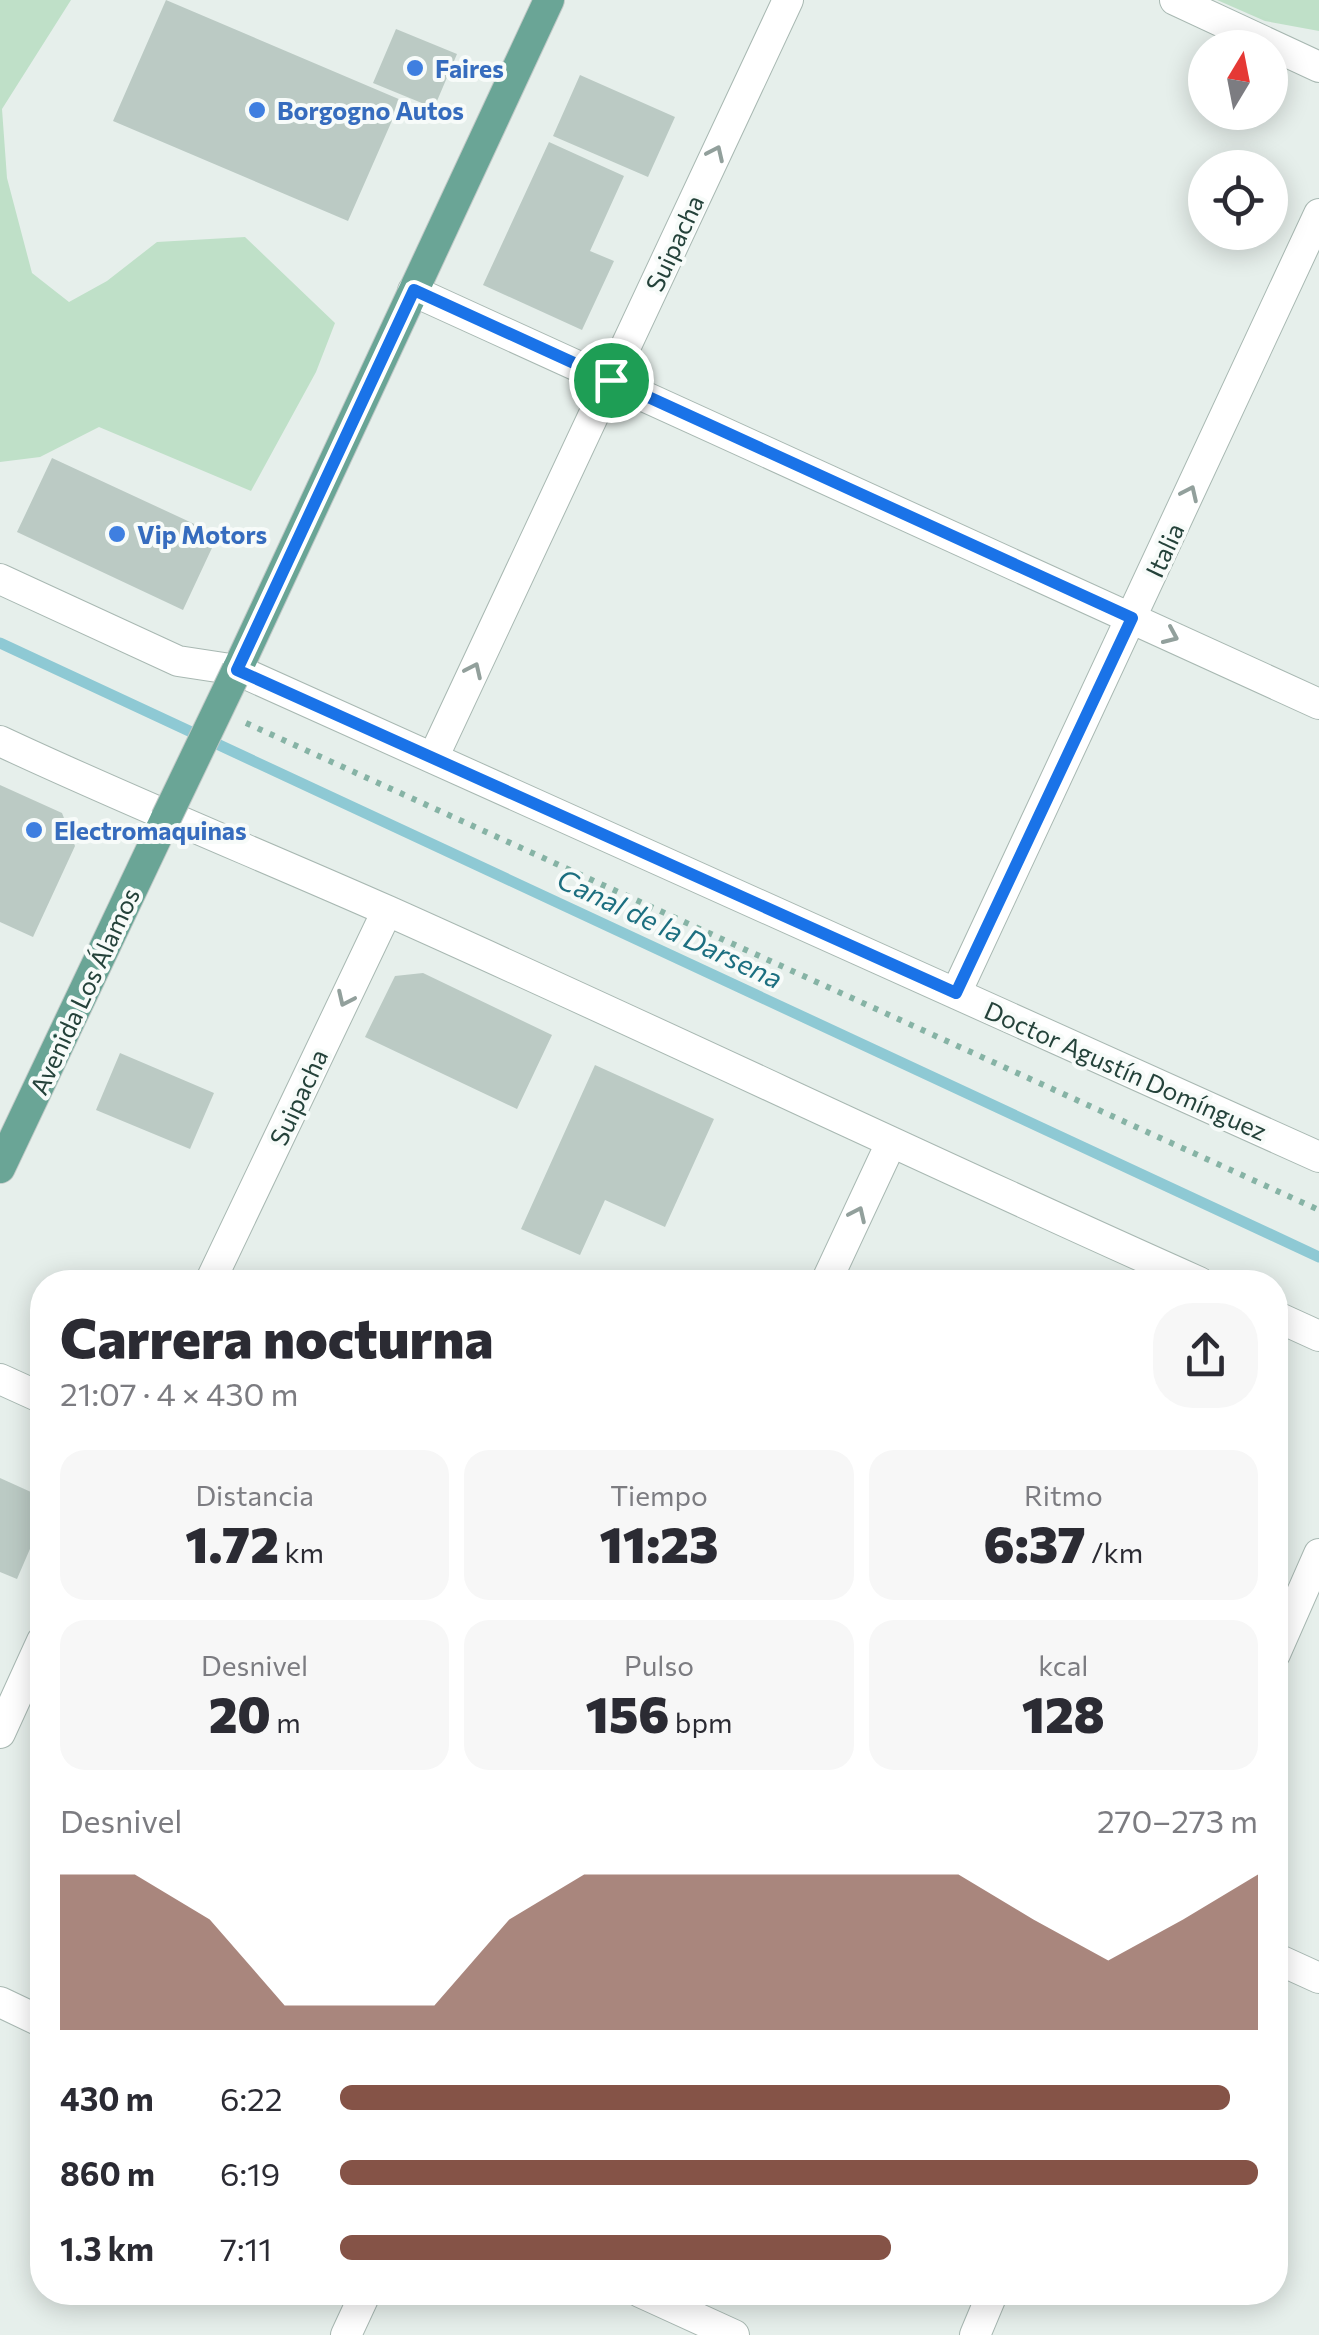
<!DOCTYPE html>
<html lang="es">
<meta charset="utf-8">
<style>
:root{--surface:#fff;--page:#f7f7f7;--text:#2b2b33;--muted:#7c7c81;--accent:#855347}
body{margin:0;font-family:Commissioner,sans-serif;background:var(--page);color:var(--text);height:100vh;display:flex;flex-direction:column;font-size:38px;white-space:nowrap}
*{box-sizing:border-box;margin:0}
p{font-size:32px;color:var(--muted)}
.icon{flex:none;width:55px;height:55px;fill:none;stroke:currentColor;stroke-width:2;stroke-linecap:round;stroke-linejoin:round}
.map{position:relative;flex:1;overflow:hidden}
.panel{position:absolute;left:30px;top:1270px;width:1258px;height:1035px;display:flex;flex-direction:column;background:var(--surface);border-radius:40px;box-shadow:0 5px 25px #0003}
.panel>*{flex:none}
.needle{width:65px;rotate:10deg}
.fabs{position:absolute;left:1188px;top:30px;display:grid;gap:20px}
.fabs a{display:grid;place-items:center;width:100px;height:100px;border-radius:50%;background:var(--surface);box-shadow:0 5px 25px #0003;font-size:50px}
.pin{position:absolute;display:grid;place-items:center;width:85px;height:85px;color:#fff;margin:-42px;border:5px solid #fff;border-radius:50%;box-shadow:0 2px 10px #0007}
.round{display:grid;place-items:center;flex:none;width:105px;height:105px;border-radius:40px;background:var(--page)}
.summary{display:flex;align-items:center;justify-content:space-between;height:170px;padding:0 30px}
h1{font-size:55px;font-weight:800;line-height:75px}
.metrics{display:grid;grid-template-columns:repeat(3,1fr);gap:15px;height:170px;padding:10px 30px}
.metrics div{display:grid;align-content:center;border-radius:25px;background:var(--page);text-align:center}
.metrics b{font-size:50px;font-weight:800}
.metrics small{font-size:28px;font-weight:400}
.metrics p{font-size:28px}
.chart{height:280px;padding:20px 30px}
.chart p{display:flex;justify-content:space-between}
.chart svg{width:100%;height:180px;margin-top:10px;fill:var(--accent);opacity:.7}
ul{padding:0 30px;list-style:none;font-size:32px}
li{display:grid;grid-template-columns:160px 120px 1fr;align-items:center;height:75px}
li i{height:25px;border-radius:12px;background:var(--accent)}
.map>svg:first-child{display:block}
.green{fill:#bfe0c8}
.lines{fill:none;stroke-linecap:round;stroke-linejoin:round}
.stream{stroke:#8ec9d4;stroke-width:11}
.building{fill:#bbcac4}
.minor-casing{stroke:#a8b8b2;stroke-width:32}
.major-casing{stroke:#c2cac8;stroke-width:32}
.path{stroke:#86b3a5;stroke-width:6;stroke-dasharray:5 8;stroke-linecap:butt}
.minor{stroke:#fff;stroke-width:30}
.major{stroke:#6aa596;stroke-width:30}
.major-bridge-casing{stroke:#c2cac8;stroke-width:32;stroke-linecap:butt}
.major-bridge{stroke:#6aa596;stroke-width:30}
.oneway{stroke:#92a09c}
.route-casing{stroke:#fff;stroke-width:20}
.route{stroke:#1a73e8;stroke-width:12}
.shop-dot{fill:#3f7fe0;stroke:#f7fbf9;stroke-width:4}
.labels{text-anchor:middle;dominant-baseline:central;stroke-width:8;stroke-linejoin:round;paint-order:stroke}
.shop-label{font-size:25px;font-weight:bold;fill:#366cbe;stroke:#f7fbf9;text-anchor:start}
.street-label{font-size:25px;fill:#24423a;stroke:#f7fbf9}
.water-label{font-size:28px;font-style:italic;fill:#1c6f80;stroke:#f7fbf9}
</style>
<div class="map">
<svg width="1319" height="2335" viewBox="0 0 1319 2335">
<rect width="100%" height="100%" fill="#e6efeb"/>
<path class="green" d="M0 0H71L2 109 7 178 32 273 69 302 107 281 157 242 245 237 335 323 316 372 251 491 99 427 40 457 0 462Z
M1217 0H1319V31L1265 21Z"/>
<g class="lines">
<path class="stream" d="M0 643 1319 1257"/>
</g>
<path class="building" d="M166 0 401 100 348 221 113 121Z
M396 29 457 54 434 108 373 83Z
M580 75 675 117 648 177 553 136Z
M549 142 624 176 590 251 614 261 582 330 483 285Z
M52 458 218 535 183 610 17 532Z
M0 785 62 813 75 846 33 937 0 922Z
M423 973 552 1035 517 1109 365 1037 395 976Z
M120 1053 214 1093 190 1149 96 1110Z
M595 1065 714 1119 665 1227 605 1200 580 1255 521 1229Z
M0 1478 42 1497V1521L17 1579 0 1572Z"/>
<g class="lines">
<g class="minor-casing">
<path id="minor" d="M1175 0 1319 67
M413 291 1319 704
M0 579 178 661 237 670 1319 1157
M0 741C128 801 259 854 388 911 659 1032 927 1161 1199 1282
M433 758 788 0
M956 993 1319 214
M210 1282 387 911
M826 1282 890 1145
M1275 1316 1319 1336
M0 1379 42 1398
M1275 1654 1319 1554
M0 1733 42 1641
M1275 1958 1319 1978
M0 2002 42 2022
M640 2292 734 2335
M346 2335 366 2292
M975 2335 993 2292"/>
</g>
<g class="major-casing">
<path id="major" d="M237 670 549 0
M0 1168 166 818"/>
</g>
<path class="path" d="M246 723 1319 1210"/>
<use href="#minor" class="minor"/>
<use href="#major" class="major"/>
<g class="major-bridge-casing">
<path id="major-bridge" d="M166 818 237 670"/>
</g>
<use href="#major-bridge" class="major-bridge"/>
</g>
<defs><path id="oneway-chevron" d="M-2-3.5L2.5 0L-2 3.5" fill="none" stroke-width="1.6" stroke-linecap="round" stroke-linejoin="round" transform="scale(2.5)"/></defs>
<g class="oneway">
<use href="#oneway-chevron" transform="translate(716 153) rotate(-65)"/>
<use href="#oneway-chevron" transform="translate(1190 493) rotate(-65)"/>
<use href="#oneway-chevron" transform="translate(1171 636) rotate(24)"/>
<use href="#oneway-chevron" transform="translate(474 670) rotate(-65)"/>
<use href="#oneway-chevron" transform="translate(345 999) rotate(115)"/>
<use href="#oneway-chevron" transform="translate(858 1214) rotate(-65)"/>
</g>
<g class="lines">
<g class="route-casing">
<path id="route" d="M414 290 1132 618 956 993 237 670Z"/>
</g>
<use href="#route" class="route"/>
</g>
<g class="shop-dot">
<circle cx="415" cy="68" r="10"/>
<circle cx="257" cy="110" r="10"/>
<circle cx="117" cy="534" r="10"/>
<circle cx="34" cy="830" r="10"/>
</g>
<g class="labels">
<g class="shop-label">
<text x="435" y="68">Faires</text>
<text x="277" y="110">Borgogno Autos</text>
<text x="137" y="534">Vip Motors</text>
<text x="54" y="830">Electromaquinas</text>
</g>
<g class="street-label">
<text transform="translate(674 243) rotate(-65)">Suipacha</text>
<text transform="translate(1164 550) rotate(-65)">Italia</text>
<text transform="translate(84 991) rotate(-65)">Avenida Los Álamos</text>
<text transform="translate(1126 1070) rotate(24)">Doctor Agustín Domínguez</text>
<text transform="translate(298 1097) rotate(-65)">Suipacha</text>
</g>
<g class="water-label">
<text transform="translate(670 928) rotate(25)">Canal de la Darsena</text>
</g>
</g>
</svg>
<div class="fabs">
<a><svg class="needle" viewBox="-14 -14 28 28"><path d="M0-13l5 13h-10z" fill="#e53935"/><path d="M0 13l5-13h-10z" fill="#7c7c81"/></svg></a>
<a><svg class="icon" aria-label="locate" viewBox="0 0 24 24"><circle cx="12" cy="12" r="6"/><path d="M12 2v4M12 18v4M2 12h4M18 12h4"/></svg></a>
</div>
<div class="pin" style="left:611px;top:380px;background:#1e9e55"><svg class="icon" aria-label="arrive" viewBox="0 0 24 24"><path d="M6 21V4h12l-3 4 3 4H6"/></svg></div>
<section class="panel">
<div class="summary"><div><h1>Carrera nocturna</h1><p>21:07 · 4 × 430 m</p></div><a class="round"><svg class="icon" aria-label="share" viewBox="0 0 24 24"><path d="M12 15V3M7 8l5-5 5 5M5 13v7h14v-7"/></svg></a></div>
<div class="metrics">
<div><p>Distancia</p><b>1.72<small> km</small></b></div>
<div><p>Tiempo</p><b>11:23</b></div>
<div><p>Ritmo</p><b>6:37<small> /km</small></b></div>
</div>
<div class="metrics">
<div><p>Desnivel</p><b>20<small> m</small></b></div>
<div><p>Pulso</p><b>156<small> bpm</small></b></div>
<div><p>kcal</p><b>128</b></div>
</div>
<div class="chart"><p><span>Desnivel</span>270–273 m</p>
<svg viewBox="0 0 160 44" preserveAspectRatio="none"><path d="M0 44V6L10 6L20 17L30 38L40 38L50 38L60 17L70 6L80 6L90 6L100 6L110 6L120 6L130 17L140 27L150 17L160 6V44z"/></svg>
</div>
<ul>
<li><b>430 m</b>6:22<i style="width:97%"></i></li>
<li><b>860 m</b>6:19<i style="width:100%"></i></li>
<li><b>1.3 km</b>7:11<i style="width:60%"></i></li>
</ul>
</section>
</div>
